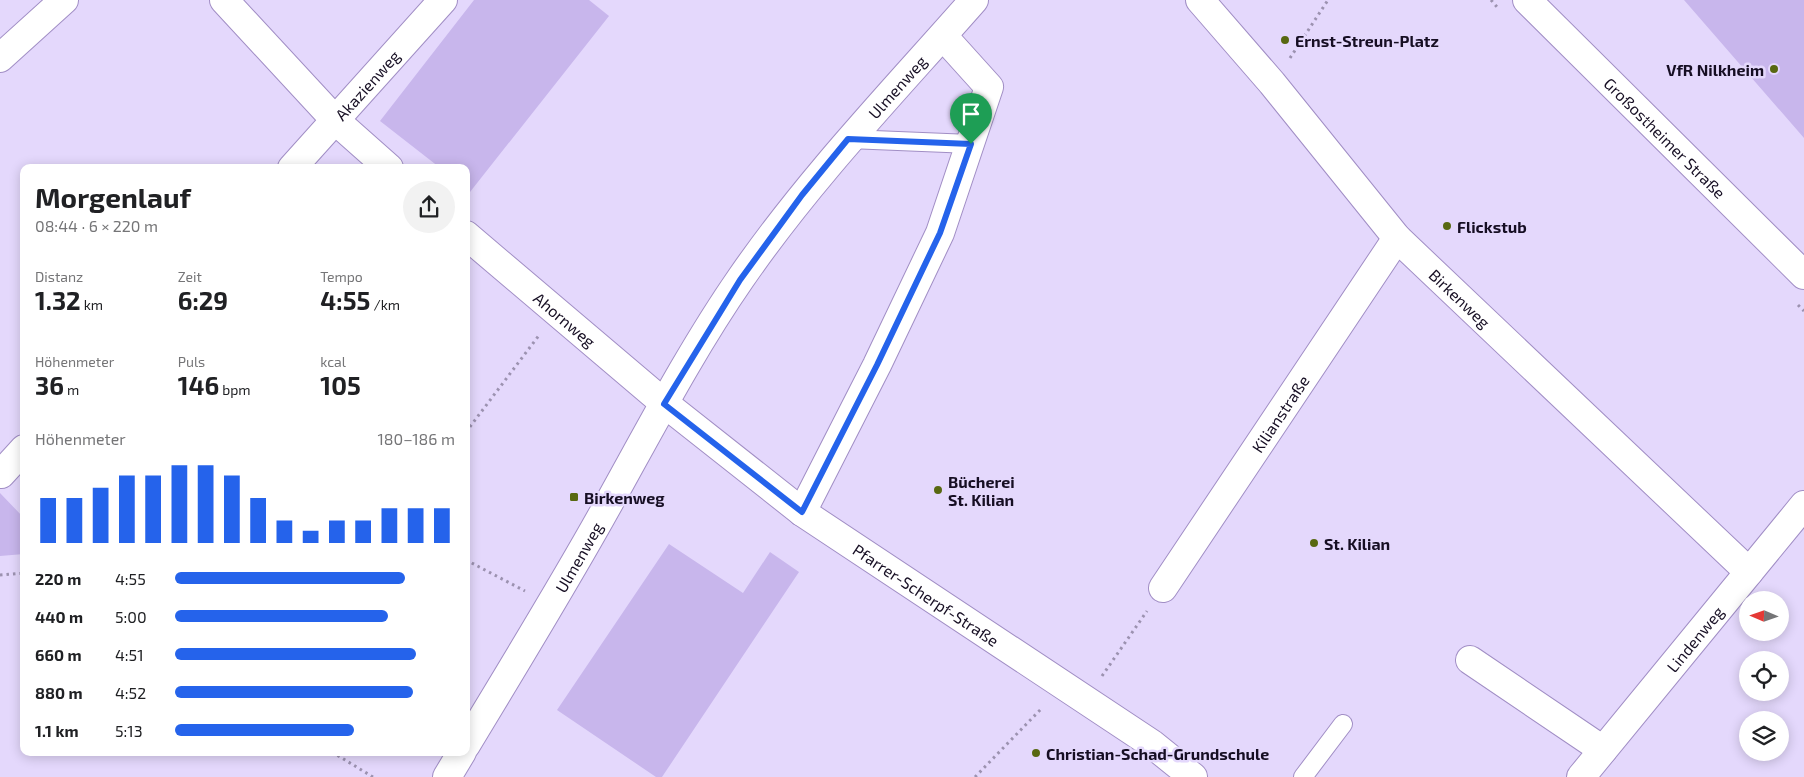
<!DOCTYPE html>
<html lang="de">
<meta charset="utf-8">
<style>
:root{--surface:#fff;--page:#f2f2f2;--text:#202124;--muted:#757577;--accent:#2563eb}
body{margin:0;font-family:"Exo 2",sans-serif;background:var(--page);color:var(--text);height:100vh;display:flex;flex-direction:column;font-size:19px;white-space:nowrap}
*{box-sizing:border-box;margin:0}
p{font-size:16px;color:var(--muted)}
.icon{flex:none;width:28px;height:28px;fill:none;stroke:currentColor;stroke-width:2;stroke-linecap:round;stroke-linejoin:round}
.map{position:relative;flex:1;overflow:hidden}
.sheet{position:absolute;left:20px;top:164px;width:450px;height:592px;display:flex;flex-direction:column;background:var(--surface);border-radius:10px;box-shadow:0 2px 12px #0003}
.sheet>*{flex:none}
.needle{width:32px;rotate:272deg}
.fabs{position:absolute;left:1739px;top:591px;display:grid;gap:10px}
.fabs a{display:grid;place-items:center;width:50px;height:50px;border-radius:50%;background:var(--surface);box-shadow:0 2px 12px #0003;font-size:25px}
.pin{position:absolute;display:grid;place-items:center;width:42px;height:42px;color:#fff;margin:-51px -21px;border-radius:50% 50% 50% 0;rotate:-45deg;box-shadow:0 0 5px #0007}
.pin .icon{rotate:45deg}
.round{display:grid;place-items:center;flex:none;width:52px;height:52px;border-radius:26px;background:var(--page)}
.summary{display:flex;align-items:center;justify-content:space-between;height:85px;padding:0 15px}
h1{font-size:28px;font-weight:700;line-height:38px}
.figures{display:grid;grid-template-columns:repeat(3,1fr);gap:8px;height:85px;padding:5px 15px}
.figures div{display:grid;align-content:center}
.figures b{font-size:25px;font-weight:700}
.figures small{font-size:14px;font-weight:400}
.figures p{font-size:14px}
.chart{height:140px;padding:10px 15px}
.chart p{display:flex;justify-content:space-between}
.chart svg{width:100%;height:90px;margin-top:5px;stroke:var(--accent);stroke-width:6}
ul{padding:0 15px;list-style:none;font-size:16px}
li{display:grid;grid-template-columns:80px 60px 1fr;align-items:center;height:38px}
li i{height:12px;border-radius:6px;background:var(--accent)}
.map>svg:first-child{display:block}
.green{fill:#c8b6ec}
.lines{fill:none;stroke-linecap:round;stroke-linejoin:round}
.service-casing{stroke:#a18ec5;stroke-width:20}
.minor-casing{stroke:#a18ec5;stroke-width:30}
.tertiary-casing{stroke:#a18ec5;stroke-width:30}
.secondary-casing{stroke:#a18ec5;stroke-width:30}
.path{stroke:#9c92b0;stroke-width:3;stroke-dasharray:2.5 4;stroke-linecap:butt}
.service{stroke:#fff;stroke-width:18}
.minor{stroke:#fff;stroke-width:28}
.tertiary{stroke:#fff;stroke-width:28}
.secondary{stroke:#fff;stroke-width:28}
.route-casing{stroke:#fff;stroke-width:10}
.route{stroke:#2563eb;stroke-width:6}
.poi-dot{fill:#586811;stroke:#e4d8fc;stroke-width:2}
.labels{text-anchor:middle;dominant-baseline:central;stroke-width:5;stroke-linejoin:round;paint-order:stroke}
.poi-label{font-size:16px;font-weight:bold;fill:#160e23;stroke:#e4d8fc;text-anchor:start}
.street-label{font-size:16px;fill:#160e23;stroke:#e4d8fc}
</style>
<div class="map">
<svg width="1804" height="777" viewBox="0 0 1804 777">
<rect width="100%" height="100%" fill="#e4d8fc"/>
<path class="green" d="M474 0H589L609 16 470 192 466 189V168L439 167 380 121Z
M1684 0H1804V138Z
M0 493 24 518V554L0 556Z
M669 544 743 593 770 552 799 572 662 777H656L557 710Z"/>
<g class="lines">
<g class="service-casing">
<path id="service" d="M849 139 971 144
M1303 777 1343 724"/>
</g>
<g class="minor-casing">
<g id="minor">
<path id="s1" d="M1200 0 1272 83 1397 238 1749 572"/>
<path d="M0 58 64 0"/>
<path id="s2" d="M292 168 443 0"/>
<path id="s3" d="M664 403 802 512 1152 744 1193 777"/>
<path d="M1 474 24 449"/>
<path d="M802 512 877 365 940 233 989 87 943 36"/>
<path id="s4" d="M1163 588 1397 238"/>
<path d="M1470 660 1603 750"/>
<path id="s5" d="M1581 777 1804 505"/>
</g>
</g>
<g class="tertiary-casing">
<g id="tertiary">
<path d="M224 0 336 121 389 168"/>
<path id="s6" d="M466 235 664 403"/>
<path id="s7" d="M466 745C513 667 561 589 605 510 648 433 691 350 741 278 810 178 894 91 974 0"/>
<path d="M447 777 462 752"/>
</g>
</g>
<g class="secondary-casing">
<g id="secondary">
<path id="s8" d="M1527 0 1804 275"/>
</g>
</g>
<path class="path" d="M1491 0 1497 7
M1290 58 1328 0
M1798 305 1804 311
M466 432 540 334
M466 560 525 591
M0 575 24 573
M1102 676 1147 611
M332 752 373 777
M975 777 1042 708"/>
<use href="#service" class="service"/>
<use href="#minor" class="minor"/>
<use href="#tertiary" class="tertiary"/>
<use href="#secondary" class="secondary"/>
</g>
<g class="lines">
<g class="route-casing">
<path id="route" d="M848 139 971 144 940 233 877 365 802 512 664 404 740 280 802 195Z"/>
</g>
<use href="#route" class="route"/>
</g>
<g class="poi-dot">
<circle cx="1285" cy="40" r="5"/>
<circle cx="1774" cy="69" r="5"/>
<circle cx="1447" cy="226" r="5"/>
<circle cx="938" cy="490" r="5"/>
<rect x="569" y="492" width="10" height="10" rx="2.5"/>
<circle cx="1314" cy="543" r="5"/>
<circle cx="1036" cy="753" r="5"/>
</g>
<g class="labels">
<g class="poi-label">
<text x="1295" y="40">Ernst-Streun-Platz</text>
<text x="1764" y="69" text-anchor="end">VfR Nilkheim</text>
<text x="1457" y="226">Flickstub</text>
<text x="948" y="481">Bücherei<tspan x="948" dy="18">St. Kilian</tspan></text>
<text x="584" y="497">Birkenweg</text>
<text x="1324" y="543">St. Kilian</text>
<text x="1046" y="753">Christian-Schad-Grundschule</text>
</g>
<g class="street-label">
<text stroke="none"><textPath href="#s2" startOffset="112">Akazienweg</textPath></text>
<text stroke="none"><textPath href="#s7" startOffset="789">Ulmenweg</textPath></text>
<text stroke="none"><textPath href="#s8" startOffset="195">Großostheimer Straße</textPath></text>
<text stroke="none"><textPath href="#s1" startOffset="396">Birkenweg</textPath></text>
<text stroke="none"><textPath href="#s6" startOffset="130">Ahornweg</textPath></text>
<text stroke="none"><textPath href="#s4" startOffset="210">Kilianstraße</textPath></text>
<text stroke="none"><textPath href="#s7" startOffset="219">Ulmenweg</textPath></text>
<text stroke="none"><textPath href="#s3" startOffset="325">Pfarrer-Scherpf-Straße</textPath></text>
<text stroke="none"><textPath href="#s5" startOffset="179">Lindenweg</textPath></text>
</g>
</g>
</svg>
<div class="fabs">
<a><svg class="needle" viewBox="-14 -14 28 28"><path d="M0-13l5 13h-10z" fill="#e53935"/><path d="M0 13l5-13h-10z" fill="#757577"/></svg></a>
<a><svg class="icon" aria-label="locate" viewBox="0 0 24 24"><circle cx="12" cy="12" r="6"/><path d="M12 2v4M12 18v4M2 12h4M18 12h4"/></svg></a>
<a><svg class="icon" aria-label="layers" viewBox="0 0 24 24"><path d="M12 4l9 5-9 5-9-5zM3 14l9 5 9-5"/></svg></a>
</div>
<div class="pin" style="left:971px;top:144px;background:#1e9e55"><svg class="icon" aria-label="arrive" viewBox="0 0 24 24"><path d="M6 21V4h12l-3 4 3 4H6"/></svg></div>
<section class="sheet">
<div class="summary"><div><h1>Morgenlauf</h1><p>08:44 · 6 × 220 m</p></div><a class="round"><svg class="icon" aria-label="share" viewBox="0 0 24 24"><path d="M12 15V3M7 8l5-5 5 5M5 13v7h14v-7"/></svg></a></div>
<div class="figures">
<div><p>Distanz</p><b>1.32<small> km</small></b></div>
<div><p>Zeit</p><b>6:29</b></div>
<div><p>Tempo</p><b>4:55<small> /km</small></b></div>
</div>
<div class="figures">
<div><p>Höhenmeter</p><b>36<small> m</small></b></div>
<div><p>Puls</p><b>146<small> bpm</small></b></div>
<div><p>kcal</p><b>105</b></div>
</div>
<div class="chart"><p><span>Höhenmeter</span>180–186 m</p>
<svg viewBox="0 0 160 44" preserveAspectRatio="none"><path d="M5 44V22M15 44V22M25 44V17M35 44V11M45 44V11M55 44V6M65 44V6M75 44V11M85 44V22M95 44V33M105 44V38M115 44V33M125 44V33M135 44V27M145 44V27M155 44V27"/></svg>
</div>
<ul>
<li><b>220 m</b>4:55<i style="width:82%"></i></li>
<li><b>440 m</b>5:00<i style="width:76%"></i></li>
<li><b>660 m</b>4:51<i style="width:86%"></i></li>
<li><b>880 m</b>4:52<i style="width:85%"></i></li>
<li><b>1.1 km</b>5:13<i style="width:64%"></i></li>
</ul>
</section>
</div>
